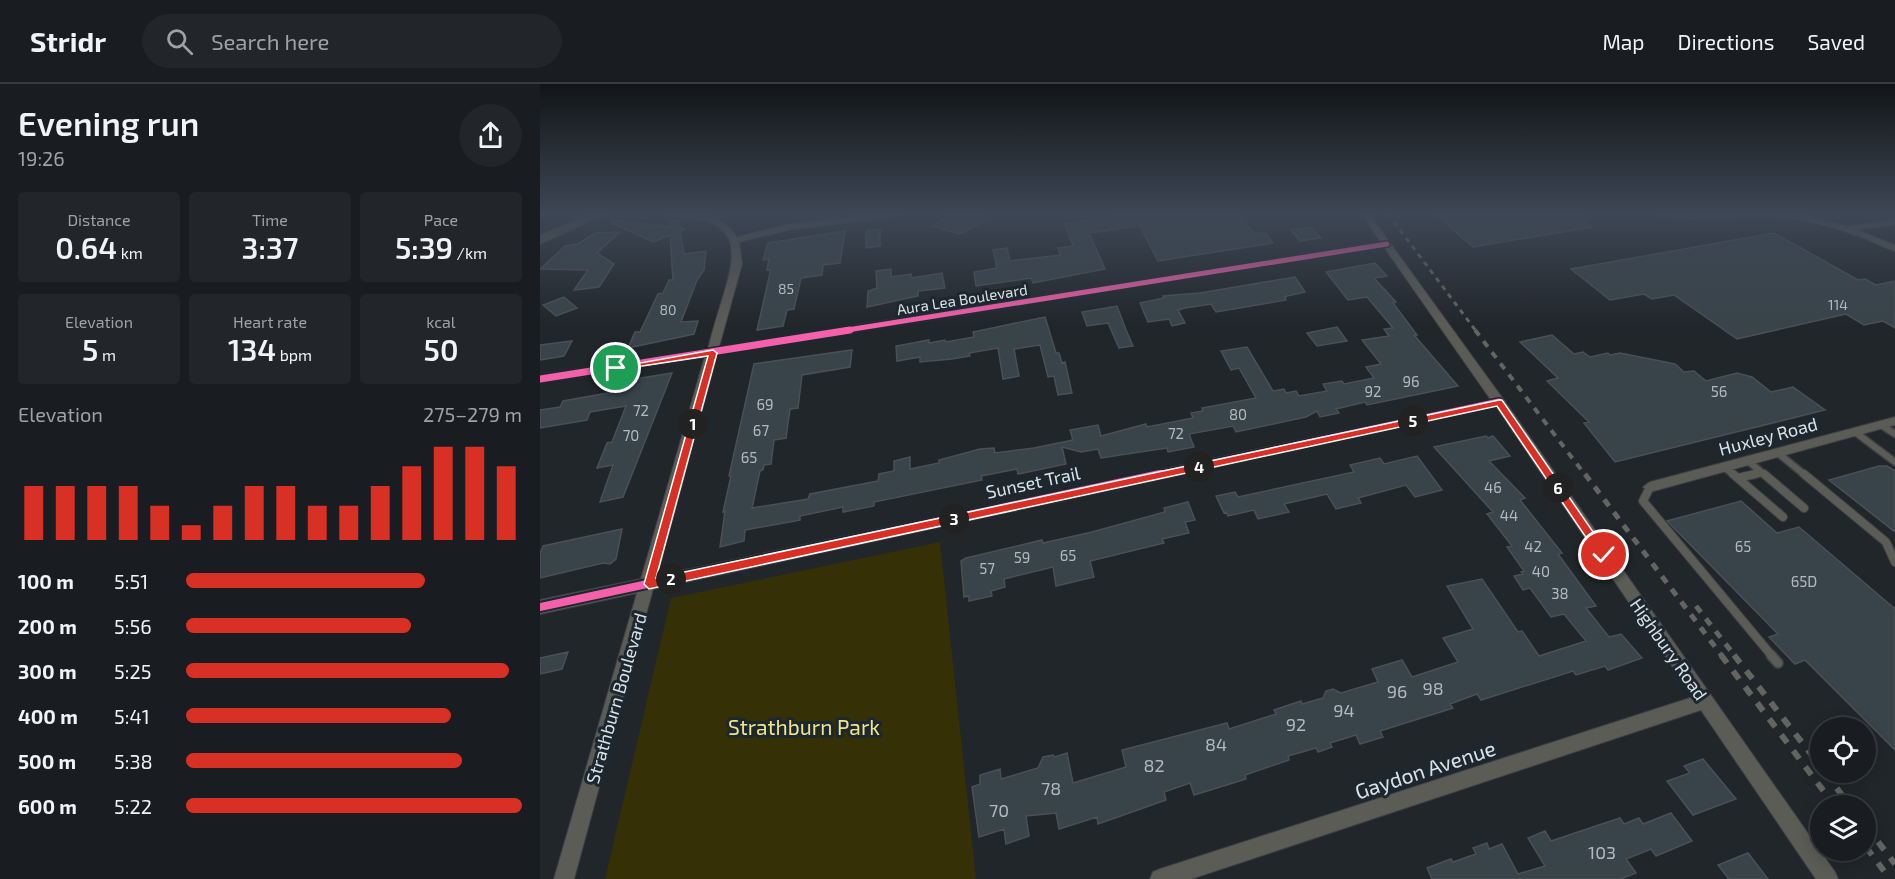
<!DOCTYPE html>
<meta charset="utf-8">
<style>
:root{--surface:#191c20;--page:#222529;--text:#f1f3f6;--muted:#9fa1a5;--line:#373a3e;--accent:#d93025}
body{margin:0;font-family:"Exo 2",sans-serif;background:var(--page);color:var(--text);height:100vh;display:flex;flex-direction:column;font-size:22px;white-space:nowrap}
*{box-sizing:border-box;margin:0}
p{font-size:20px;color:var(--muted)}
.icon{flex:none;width:33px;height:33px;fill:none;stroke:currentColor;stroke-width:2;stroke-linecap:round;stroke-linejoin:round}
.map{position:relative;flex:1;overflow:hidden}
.sheet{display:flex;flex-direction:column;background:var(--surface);width:540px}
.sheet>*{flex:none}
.fabs{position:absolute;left:1270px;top:633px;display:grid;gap:12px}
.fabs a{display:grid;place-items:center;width:66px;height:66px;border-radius:50%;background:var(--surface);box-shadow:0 3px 15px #0003,0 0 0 2px var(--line);font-size:30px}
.pin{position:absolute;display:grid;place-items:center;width:51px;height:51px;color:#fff;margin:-26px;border:3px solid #fff;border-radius:50%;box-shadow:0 2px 6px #0007}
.km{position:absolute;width:30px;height:30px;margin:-15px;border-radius:50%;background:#222;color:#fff;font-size:16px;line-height:30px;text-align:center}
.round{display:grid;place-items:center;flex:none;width:63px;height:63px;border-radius:32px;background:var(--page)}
.headline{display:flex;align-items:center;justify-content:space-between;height:102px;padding:0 18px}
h1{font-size:33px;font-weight:600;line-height:45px}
.stats{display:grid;grid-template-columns:repeat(3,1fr);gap:9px;height:102px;padding:6px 18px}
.stats div{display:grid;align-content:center;border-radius:6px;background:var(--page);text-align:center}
.stats b{font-size:30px;font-weight:600}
.stats small{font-size:16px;font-weight:400}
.stats p{font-size:16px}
.chart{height:168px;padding:12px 18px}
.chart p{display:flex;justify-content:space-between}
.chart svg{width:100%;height:108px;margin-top:6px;stroke:var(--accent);stroke-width:6}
ul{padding:0 18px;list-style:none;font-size:20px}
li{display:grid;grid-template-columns:96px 72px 1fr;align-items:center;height:45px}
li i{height:15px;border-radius:8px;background:var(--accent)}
header{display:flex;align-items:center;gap:36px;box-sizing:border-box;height:84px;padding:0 30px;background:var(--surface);border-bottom:2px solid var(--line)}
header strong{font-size:28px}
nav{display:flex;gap:33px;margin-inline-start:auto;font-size:21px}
.search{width:420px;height:54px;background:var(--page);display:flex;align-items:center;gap:15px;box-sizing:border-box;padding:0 21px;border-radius:33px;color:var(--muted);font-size:22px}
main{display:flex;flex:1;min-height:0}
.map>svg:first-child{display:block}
.green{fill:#353006}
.building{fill:#38434a;stroke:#4b5055;stroke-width:1.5}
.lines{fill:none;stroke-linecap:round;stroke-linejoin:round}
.lane-far3-casing{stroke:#3c4044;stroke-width:7}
.lane-far2-casing{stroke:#3c4044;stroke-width:9}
.lane-far1-casing{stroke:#3c4044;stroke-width:10}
.lane-casing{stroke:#3c4044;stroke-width:12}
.street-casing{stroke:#3c4044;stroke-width:2}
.secondary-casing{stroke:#3c4044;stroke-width:2}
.lane-far3{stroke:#5b5c55;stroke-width:4.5}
.lane-far2{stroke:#5b5c55;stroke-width:6}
.lane-far1{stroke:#5b5c55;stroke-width:8}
.lane{stroke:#5b5c55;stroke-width:9}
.street{fill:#5b5c55;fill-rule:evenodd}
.secondary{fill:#56564c;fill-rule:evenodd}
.rail-far3{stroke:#636561;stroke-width:3;stroke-dasharray:5 5;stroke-linecap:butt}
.rail-far2{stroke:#636561;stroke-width:4;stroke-dasharray:7 7;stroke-linecap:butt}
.rail-far1{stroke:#636561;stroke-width:5;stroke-dasharray:8 8;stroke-linecap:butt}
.rail{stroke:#636561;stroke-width:6;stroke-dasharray:10 10;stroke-linecap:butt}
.cycleway-far2-casing{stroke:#1c2730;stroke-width:8}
.cycleway-far1-casing{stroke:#1c2730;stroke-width:10}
.cycleway-casing{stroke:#1c2730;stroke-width:12}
.cycleway-far2{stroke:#f560ab;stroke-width:5}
.cycleway-far1{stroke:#f560ab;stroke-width:7}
.cycleway{stroke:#f560ab;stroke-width:8}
.route{fill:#d93025;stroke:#fff;stroke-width:1.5}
.labels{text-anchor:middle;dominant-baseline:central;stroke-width:6;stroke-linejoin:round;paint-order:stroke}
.far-number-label{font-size:14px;fill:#b2bac0}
.far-street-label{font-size:15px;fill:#dae2e7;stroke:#1c2730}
.number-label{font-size:15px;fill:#b2bac0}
.street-label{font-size:18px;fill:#dae2e7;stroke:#1c2730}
.near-number-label{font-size:18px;fill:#b2bac0}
.near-park-label{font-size:21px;fill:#f2e587;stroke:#1c2730}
.near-street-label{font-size:21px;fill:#dae2e7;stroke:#1c2730}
</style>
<header>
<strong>Stridr</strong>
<div class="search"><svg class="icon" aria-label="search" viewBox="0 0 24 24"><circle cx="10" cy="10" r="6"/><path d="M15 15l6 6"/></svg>Search here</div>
<nav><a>Map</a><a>Directions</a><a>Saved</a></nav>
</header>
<main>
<section class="sheet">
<div class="headline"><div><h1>Evening run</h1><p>19:26</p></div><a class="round"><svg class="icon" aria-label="share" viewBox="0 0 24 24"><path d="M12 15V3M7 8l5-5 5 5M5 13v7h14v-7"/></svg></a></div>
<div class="stats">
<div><p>Distance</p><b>0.64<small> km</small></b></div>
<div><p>Time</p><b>3:37</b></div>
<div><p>Pace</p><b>5:39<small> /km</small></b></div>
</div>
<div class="stats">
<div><p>Elevation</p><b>5<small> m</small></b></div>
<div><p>Heart rate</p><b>134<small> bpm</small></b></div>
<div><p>kcal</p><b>50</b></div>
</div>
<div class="chart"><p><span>Elevation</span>275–279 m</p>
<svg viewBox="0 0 160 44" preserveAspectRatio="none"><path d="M5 44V22M15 44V22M25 44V22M35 44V22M45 44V30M55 44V38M65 44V30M75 44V22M85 44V22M95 44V30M105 44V30M115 44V22M125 44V14M135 44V6M145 44V6M155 44V14"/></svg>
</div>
<ul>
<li><b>100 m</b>5:51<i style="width:71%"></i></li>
<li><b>200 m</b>5:56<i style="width:67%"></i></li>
<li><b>300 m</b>5:25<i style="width:96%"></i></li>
<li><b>400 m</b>5:41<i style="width:79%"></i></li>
<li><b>500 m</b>5:38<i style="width:82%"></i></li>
<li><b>600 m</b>5:22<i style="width:100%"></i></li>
</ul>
</section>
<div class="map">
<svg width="1355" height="795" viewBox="0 0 1355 795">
<rect width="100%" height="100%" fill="#21262b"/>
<path class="green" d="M400 458 436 795H65L131 514Z"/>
<path class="building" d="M413 130H438L432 133 446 137 420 150 392 142Z
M594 130H699L714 150 725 148 733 159 618 177 600 142 549 149 565 185 493 199 491 194 436 202 434 188 457 184 453 166 467 164 470 177 520 171 518 164 533 162 525 140Z
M895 130H1034L1052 143 933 163Z
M72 136 130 143 129 137 139 136 140 144 146 145 140 147 144 170 166 167 164 186 157 196 141 238 158 237 154 250 88 264 95 248H100L118 210 123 209 129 196H133L130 151 114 158 71 139Z
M771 143 781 154 760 157 751 146Z
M340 145V162L326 164V147Z
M305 147 300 179 283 181 282 191 261 194 254 225 247 226 243 242 217 246 230 189V186H227L229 175 223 176 228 159Z
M80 148 57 169 74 180 59 203 34 206 48 186 0 185 25 162 38 160 55 149Z
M1234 149 1318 196 1325 195 1336 201 1355 197V244L1343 237 1324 241 1306 230 1197 255 1134 211 1112 215 1104 210 1070 216 1031 185Z
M835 179 847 192 834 194 856 218 853 219 877 251H874L918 302 827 321 825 318 796 325 799 329 780 333 777 327 766 333 696 348 693 342 649 350 654 363 628 368 627 364 561 374 558 365 541 368 522 363 526 380 478 390 477 385 441 392 442 396 334 418V422L303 428V423L260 432V436L205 446 204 457 180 463 185 427 183 428 191 392H189L214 280 312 266 310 283 262 291 258 324 250 325 246 354 234 356 231 380 224 381 223 386 220 387 212 424 268 415 270 410 338 397 339 390 354 387V377L370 373V385L399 379V376L440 365 454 364 455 369 494 364 533 356 530 346 558 341 561 352 606 340 607 343 653 334 651 329 663 327 662 324 716 314 699 284 691 286 681 267 707 263 733 307 744 305 746 309 756 307 759 312 787 307 783 300 802 297 804 300 834 294 826 283 841 280 822 256 849 252 844 245 853 244 827 213 808 216 786 188Z
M351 185V193L371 190 372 194 402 189 405 204 378 207V212L327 223 328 207 337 204 336 187Z
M755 193 765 208 747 212 745 213 746 216 676 228 671 220 645 224 638 226 645 239 632 242 629 235 608 238 600 219 624 214 623 212 660 209Z
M24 213 37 224 16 232 3 221Z
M577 222 586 246 593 262 579 264 568 239 547 242 542 228Z
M505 233 516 269H519L522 279 525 278 532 309 518 311 514 292 508 293 500 261 474 265 479 292 463 295 458 264 429 269 430 272 412 275 380 278V273L357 277 356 262 389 256V259L405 256 406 258 434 253 433 248Z
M797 243 807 257 777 262 767 249Z
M1012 251 1034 270 1043 268 1050 273 1068 269 1070 271 1080 269 1135 280 1144 288 1154 287 1166 297 1197 289 1212 293 1231 308 1253 303 1285 326 1075 378 1044 339 1049 338 1007 297 1018 294 980 258Z
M32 257 24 272 0 276V261Z
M132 289 83 413 60 418 73 381 57 384 67 359 72 358 86 322 50 328 47 336 0 344V326L20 323 23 317 79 307 83 297Z
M946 352 948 354 953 352 970 372 949 377 985 414 980 416 1022 469 1018 470 1056 522 1046 524 1069 553 1081 550 1102 574 1068 586 1065 582 1036 591 1033 587 941 616 937 610 910 620 913 624 840 647 843 653 820 660 816 651 790 659 792 663 778 668 776 664 748 672 749 676 705 691 706 695 654 711 650 699 624 708 626 716 558 740 557 733 519 745 516 729 486 732 489 752 466 760 464 745 439 753 432 703 440 700V691L460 685 461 695 498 684 503 673 513 671 515 673 527 669 533 699 586 683 582 666 687 639 689 645 736 630 734 626 761 617 762 620 783 614 786 607 793 605 801 609 838 598 832 585 862 576 872 593 918 578 903 554 933 545 907 502 942 495 978 548 982 547 999 572 1046 557 1024 530 1011 533 990 504 983 506 974 492 983 490 981 488 984 487 967 463 972 462 947 430 953 428 894 363Z
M877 372 902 406 875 413 866 401 818 414 821 419 796 425 787 410 744 420 749 428 718 435 714 426 688 432 686 428 684 429 676 412 695 408 698 413 814 388 810 381 840 374 844 380Z
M1339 382H1347L1355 387V448L1289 396Z
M1201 417 1237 449 1259 443 1355 525V666L1265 576 1255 580 1229 553 1238 550 1127 437Z
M648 418 655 436 645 438 649 449 622 455 624 459 550 477 554 493 516 502 513 483 464 495 465 503 451 507 452 512 429 517V512L424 513 421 477 426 474 502 456 503 459 552 448 625 428 624 424Z
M82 445 76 475 70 480 63 479 0 494V470L3 462Z
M28 568 22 585 0 590V574Z
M1163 675 1196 715 1153 731 1127 697 1150 689 1144 682Z
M1131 729 1152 757 1116 772 1111 765 1086 775 1096 789 1081 795H892L887 784 911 775 913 778 936 770 933 764 947 759 949 765 962 760 978 790 1005 782 988 754 1005 747 1011 757 1080 734 1084 740 1099 734 1103 740Z
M1208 769 1228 795H1189L1178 781Z"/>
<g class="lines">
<g class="lane-far3-casing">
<path id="lane-far3" d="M1305 145 1355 138"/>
</g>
<g class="lane-far2-casing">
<path id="lane-far2" d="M1341 341 1355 350
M1315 348 1355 378
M1238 369 1266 392
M1207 376 1226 392
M1184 383 1195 392
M1208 392 1222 389"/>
</g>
<g class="lane-far1-casing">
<path id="lane-far1" d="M1193 390 1243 433
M1224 390 1264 424
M1264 390 1346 458 1355 478
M1198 394 1215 390
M1110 403 1103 417 1232 572"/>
</g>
<g class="lane-casing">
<path id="lane" d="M1231 571 1238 579"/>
</g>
<g class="street-casing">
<path id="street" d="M125 130C150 128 181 128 197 153L249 140 337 130H359L355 133 249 146 199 158 202 180 179 263 841 158 821 130H829L963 315 1295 788 1298 795H1276L1161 626 651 795H610L613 788 620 785 1153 613 956 322 113 505 34 795H14L97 509 0 530V516L101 495 165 272 0 299V291L168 265C172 248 177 232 182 216 190 189 204 152 170 138 156 133 136 137 125 130ZM844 163 951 316 117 492 177 270Z
M1117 130H1256L1310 143 1355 161V167C1343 163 1332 157 1321 153 1289 141 1256 133 1222 133 1200 132 1132 140 1117 130Z
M1355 333V341L1110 408 1103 403 1110 398Z"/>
</g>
<g class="secondary-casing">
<path id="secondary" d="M50 130H66L0 160V151Z"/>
</g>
<use href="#lane-far3" class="lane-far3"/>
<use href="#lane-far2" class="lane-far2"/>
<use href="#lane-far1" class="lane-far1"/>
<use href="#lane" class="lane"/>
<use href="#street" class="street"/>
<use href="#secondary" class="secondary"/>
<path class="rail-far3" d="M848 130 936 247"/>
<path class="rail-far2" d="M935 246 1046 392"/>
<path class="rail-far1" d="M1045 390 1182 572
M1156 522 1195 572"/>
<path class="rail" d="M1181 571 1295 722
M1194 571 1281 683
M1285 688 1310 722
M1326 742 1355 780
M1326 763 1350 795"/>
<g class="cycleway-far2-casing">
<path id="cycleway-far2" d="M301 247 847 160"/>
</g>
<g class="cycleway-far1-casing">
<path id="cycleway-far1" d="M0 295 310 246
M613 392 959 318"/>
</g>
<g class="cycleway-casing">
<path id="cycleway" d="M0 523 620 390"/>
</g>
<use href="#cycleway-far2" class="cycleway-far2"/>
<use href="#cycleway-far1" class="cycleway-far1"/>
<use href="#cycleway" class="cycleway"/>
</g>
<linearGradient id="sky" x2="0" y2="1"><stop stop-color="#121518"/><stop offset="0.54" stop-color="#3d4755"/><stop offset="1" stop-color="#3d4755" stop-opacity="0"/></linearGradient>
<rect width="1355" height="241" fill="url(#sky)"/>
<path class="route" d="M173 266 177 269 116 494 959 316H962L1069 471 1064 475 1060 474 957 322 109 505 104 500 168 272 76 286 72 284Z"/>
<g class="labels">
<g class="far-number-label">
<text x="246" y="204">85</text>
<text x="1298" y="220">114</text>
<text x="128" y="225">80</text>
</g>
<g class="far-street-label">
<text transform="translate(422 215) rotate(-9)">Aura Lea Boulevard</text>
</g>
<g class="number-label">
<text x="871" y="297">96</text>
<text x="833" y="307">92</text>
<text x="1179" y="307">56</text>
<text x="225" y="320">69</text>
<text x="101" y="326">72</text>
<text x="698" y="330">80</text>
<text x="221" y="346">67</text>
<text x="636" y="349">72</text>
<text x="91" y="351">70</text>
<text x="209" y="373">65</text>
<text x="953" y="403">46</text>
<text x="969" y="431">44</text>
<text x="993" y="462">42</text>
<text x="1203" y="462">65</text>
<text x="528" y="471">65</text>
<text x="482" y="473">59</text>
<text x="447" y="484">57</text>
<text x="1001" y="487">40</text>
<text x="1264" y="497">65D</text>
<text x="1020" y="509">38</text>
</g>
<g class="street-label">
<text transform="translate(1228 352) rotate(-15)">Huxley Road</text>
<text transform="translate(493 398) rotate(-12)">Sunset Trail</text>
<text transform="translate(1129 565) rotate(55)">Highbury Road</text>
<text transform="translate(76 614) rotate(-74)">Strathburn Boulevard</text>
</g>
<g class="near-number-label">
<text x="893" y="604">98</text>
<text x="857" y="607">96</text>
<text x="804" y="626">94</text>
<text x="756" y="640">92</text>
<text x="676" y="660">84</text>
<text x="614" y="681">82</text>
<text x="511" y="704">78</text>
<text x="459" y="726">70</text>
<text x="1062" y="768">103</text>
</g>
<g class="near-park-label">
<text x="264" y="642">Strathburn Park</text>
</g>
<g class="near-street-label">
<text transform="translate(885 685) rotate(-18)">Gaydon Avenue</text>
</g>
</g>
</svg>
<div class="fabs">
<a><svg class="icon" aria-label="locate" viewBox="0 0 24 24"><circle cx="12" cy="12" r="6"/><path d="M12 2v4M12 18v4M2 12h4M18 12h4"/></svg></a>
<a><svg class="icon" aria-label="layers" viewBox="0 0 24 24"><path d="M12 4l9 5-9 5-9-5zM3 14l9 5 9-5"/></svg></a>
</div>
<div class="pin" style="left:76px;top:284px;background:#1e9e55"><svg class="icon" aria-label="arrive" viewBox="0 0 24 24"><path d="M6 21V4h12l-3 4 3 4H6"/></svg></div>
<div class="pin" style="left:1064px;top:471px;background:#d93025"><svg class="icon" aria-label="check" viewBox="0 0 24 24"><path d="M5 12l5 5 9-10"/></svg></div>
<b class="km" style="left:153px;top:340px">1</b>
<b class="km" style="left:131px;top:495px">2</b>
<b class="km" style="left:414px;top:435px">3</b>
<b class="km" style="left:659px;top:383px">4</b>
<b class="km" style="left:873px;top:337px">5</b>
<b class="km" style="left:1018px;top:404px">6</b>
</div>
</main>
